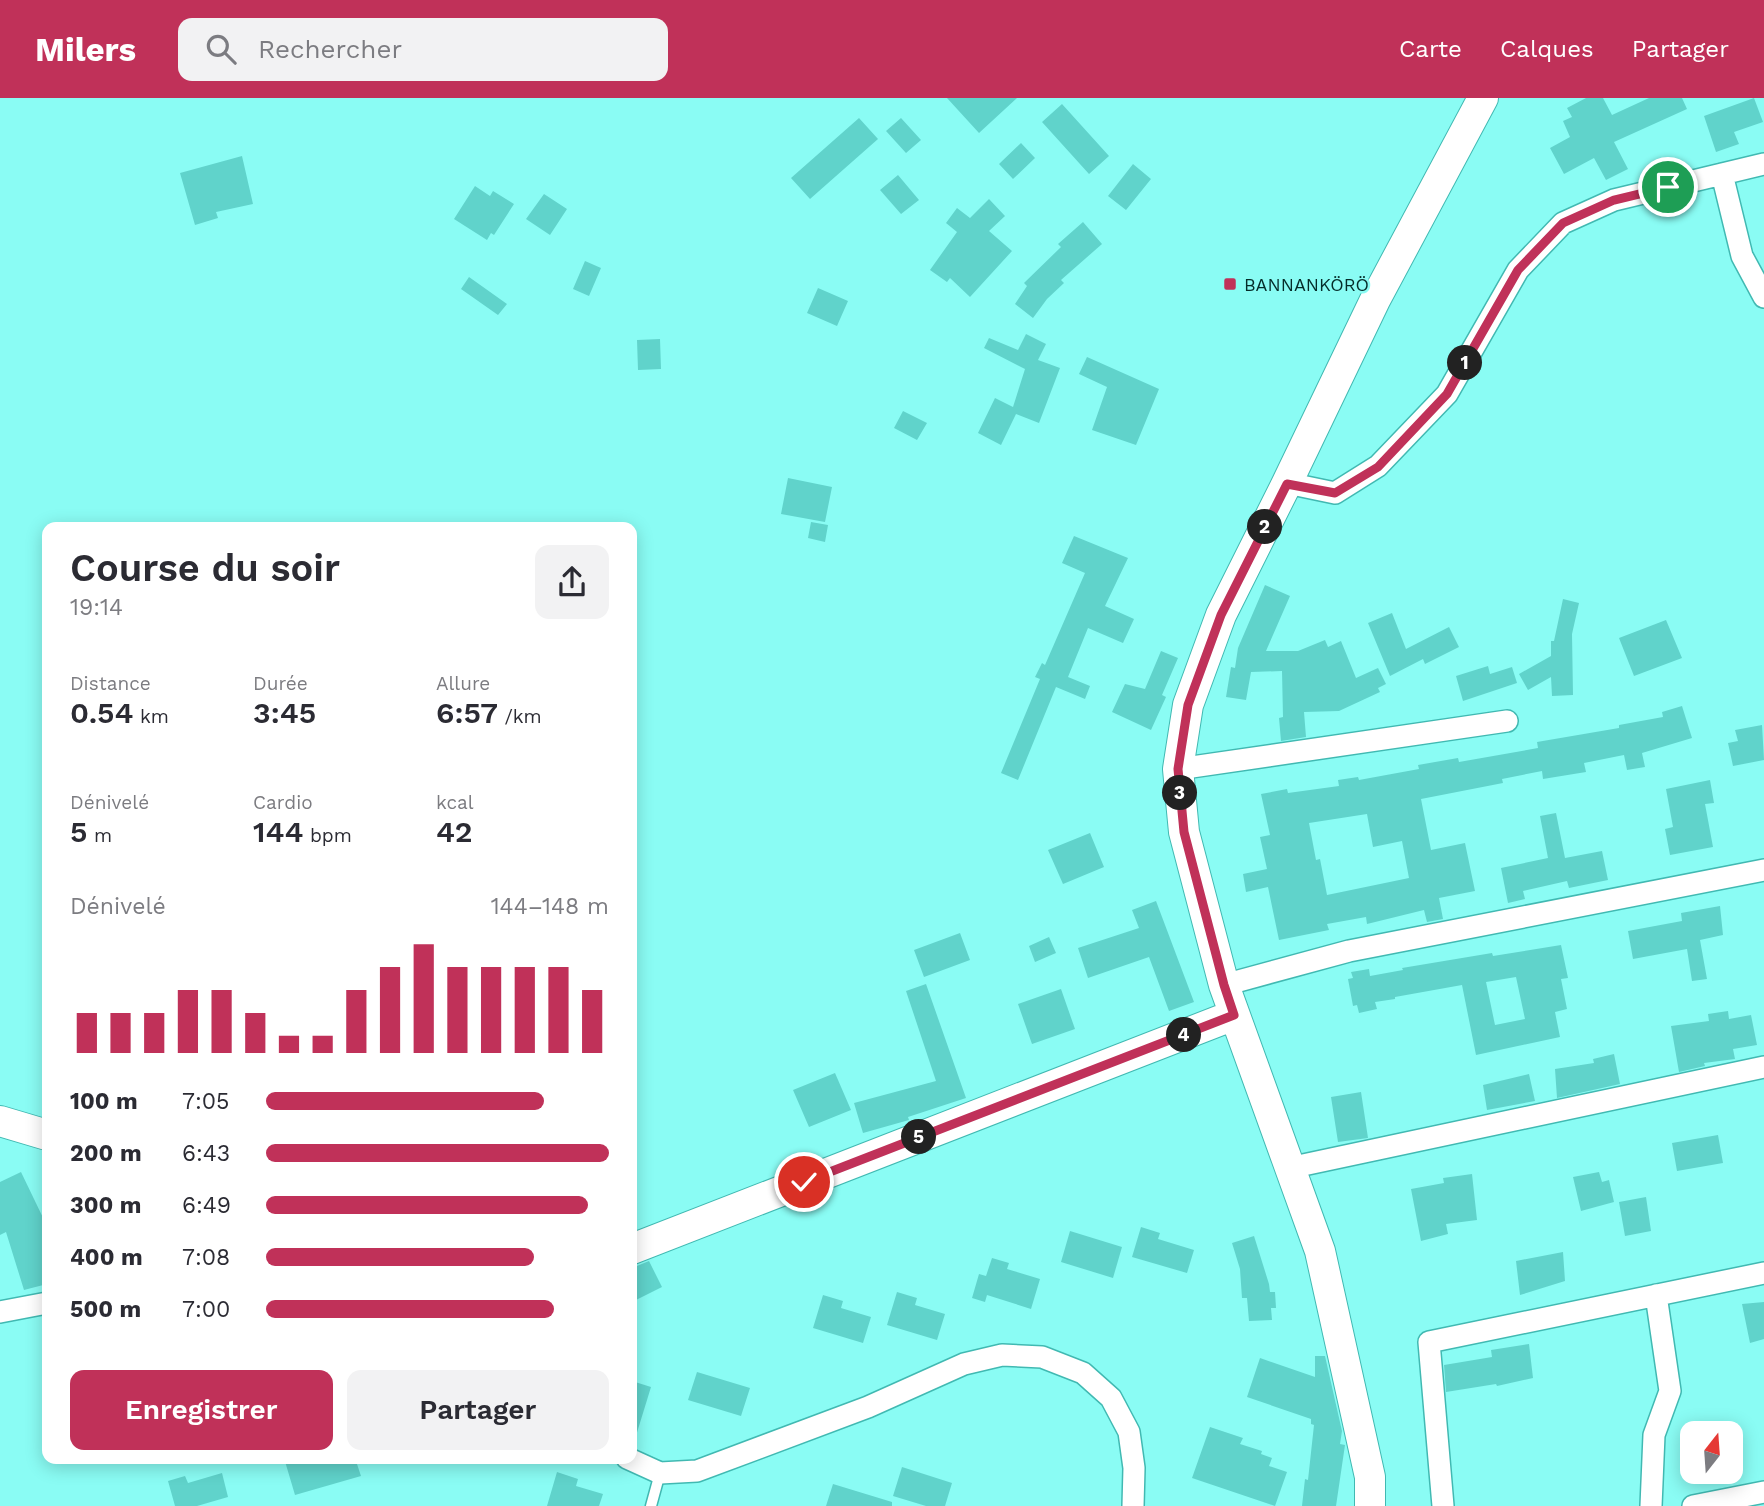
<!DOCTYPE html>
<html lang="fr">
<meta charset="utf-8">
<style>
:root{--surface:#fff;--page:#f2f2f3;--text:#2b2b33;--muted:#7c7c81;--accent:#c03159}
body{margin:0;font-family:"Work Sans",sans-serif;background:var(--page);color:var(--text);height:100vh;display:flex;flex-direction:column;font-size:26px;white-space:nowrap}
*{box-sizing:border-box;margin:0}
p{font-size:23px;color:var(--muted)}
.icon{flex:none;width:38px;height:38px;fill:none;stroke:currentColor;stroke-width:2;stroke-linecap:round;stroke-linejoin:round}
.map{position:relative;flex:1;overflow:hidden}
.sheet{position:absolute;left:42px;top:424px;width:595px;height:942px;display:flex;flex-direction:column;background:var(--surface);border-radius:14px;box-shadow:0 4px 18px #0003}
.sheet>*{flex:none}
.needle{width:46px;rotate:17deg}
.buttons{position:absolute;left:1680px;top:1323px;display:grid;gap:14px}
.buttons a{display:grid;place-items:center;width:63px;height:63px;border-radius:14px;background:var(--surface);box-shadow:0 4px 18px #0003;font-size:35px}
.pin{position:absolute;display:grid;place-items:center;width:60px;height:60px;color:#fff;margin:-30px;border:4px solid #fff;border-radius:50%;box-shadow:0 2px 7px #0007}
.km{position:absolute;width:35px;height:35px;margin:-18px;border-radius:50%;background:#222;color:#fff;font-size:19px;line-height:35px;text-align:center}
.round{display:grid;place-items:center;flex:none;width:74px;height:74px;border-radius:14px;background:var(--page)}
.summary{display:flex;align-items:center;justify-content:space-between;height:119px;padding:0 28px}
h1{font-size:38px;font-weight:600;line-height:52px}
.metrics{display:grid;grid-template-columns:repeat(3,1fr);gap:10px;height:119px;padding:7px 28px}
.metrics div{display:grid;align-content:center}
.metrics b{font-size:30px;font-weight:600}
.metrics small{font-size:19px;font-weight:400}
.metrics p{font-size:19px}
.chart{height:196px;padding:14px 28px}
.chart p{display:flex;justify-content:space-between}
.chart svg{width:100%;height:126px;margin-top:7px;stroke:var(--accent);stroke-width:6}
.button{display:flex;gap:14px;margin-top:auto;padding:14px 28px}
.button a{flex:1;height:80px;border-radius:14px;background:var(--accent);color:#fff;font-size:28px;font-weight:600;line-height:80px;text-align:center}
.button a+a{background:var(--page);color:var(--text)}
ul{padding:0 28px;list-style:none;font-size:23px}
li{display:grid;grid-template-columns:112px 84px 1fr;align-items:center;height:52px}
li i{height:18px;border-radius:9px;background:var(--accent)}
header{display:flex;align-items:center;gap:42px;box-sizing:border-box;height:98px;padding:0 35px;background:var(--accent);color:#fff}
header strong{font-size:33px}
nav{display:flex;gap:38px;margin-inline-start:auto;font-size:24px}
.search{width:490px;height:63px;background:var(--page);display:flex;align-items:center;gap:18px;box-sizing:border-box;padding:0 24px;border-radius:14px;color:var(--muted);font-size:26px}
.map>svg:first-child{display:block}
.building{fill:#60d3cb;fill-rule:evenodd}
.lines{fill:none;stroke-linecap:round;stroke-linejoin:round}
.lane-casing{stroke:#41b9b2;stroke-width:13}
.street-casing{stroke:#41b9b2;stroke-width:24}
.secondary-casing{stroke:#41b9b2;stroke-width:32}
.lane{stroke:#fff;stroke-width:10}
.street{stroke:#fff;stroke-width:21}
.secondary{stroke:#fff;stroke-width:30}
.route-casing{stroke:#fff;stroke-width:14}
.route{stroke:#c03159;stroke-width:9}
.poi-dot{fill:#c03159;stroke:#8afcf4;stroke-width:2.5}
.labels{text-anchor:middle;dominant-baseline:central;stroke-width:5;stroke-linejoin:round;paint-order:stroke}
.poi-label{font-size:18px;fill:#052c29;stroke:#8afcf4;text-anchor:start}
</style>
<header>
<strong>Milers</strong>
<div class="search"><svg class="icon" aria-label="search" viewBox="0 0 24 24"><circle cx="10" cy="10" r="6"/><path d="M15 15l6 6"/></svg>Rechercher</div>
<nav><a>Carte</a><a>Calques</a><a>Partager</a></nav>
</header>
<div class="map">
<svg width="1764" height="1408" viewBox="0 0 1764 1408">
<rect width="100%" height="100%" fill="#8afcf4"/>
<path class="building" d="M947 0H1017L979 35Z
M1586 0H1603L1612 17 1649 0H1682L1687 11 1614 44 1628 71 1606 82 1594 60 1564 76 1550 50 1570 39 1563 23 1572 19 1567 10Z
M1754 0 1763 24 1734 34 1739 46 1716 54 1704 18Z
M1062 6 1109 58 1089 76 1042 24Z
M859 20 878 41 810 101 791 80Z
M901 20 921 42 906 55 886 33Z
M1021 45 1035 60 1013 81 999 66Z
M242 58 253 106 216 114 218 120 195 127 180 75Z
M1133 66 1151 81 1126 112 1108 98Z
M898 77 919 102 901 116 880 92Z
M475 88 490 98 493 93 514 106 494 137 491 135 487 142 454 121Z
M544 96 567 111 550 137 526 121Z
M989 101 1005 118 989 133 1012 153 970 199 950 180 947 184 930 172 957 134 946 125 957 110 970 120Z
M1083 124 1102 146 1061 182 1064 185 1047 201 1033 220 1015 206 1027 188 1024 185 1061 149 1058 146Z
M585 163 601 170 589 198 573 191Z
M469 179 507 206 498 217 461 191Z
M818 190 848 203 837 228 807 215Z
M1026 236 1046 246 1038 262 1060 270 1039 325 1016 316 1001 347 978 335 995 300 1013 309 1025 271 984 250 989 240 1018 252Z
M660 241 661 271 638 272 637 242Z
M1087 259 1159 291 1136 347 1092 332 1107 289 1079 276Z
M903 313 927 325 917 342 894 330Z
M788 380 832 389 825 424 781 416Z
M811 424 828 427 825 444 808 440Z
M1074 438 1128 460 1105 508 1134 521 1123 545 1088 530 1068 579 1090 588 1085 601 1056 589 1018 682 1001 675 1040 581 1035 579 1042 565 1045 567 1085 475 1062 465Z
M1265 487 1290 498 1266 553H1298L1325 542 1328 549 1341 543 1356 580 1378 570 1386 586 1378 590 1380 594 1339 613 1304 614 1306 639 1281 643 1279 620 1283 619 1282 573 1251 574 1246 602 1226 599 1231 569 1235 570 1238 550Z
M1563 501 1579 505 1572 536 1573 597 1552 598 1551 579 1528 592 1519 576 1551 558V543H1554Z
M1392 515 1406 551 1449 529 1459 549 1425 566 1423 561 1390 578 1368 525Z
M1666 522 1682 560 1634 578 1619 540Z
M1161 553 1178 560 1162 597 1166 599 1151 632 1112 614 1125 586 1145 591Z
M1488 568 1490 576 1512 569 1517 585 1463 603 1456 578Z
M1682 608 1692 640 1642 655 1645 669 1627 672 1624 657 1584 665 1586 674 1543 681 1542 673 1502 681 1503 685 1421 701 1431 752 1465 745 1475 793 1439 800 1443 821 1427 824 1424 812 1367 826 1366 819 1327 826 1329 832 1279 842 1268 789 1246 794 1243 776 1267 771 1260 739 1270 737 1261 696 1287 691 1288 695 1339 688 1338 682 1358 679 1359 682 1419 671 1418 667 1458 660 1459 664 1538 650 1537 644 1619 630V627L1663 619 1662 614ZM1367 716 1373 749 1402 743 1409 780 1327 797 1320 761 1316 762 1309 725Z
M1762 627 1764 662 1733 668 1728 645 1738 643 1735 632Z
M1710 682 1714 705 1705 706 1713 749 1670 757 1665 731 1673 729 1666 691Z
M1556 715 1565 760 1602 753 1608 782 1569 790 1567 783 1523 793 1525 801 1508 805 1501 770 1548 760 1540 718Z
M1090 735 1104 769 1063 786 1048 752Z
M1156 803 1194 904 1169 913 1149 859 1088 880 1078 850 1139 830 1132 812Z
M1720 808 1723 837 1700 842 1707 881 1692 883 1687 851 1633 861 1628 833 1682 823 1681 815Z
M960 835 970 862 924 879 914 852Z
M1049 839 1056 855 1035 864 1029 848Z
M1561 847 1568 880 1561 881 1567 911 1555 914 1560 939 1476 957 1462 887 1395 899V901L1375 904 1377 911 1359 915 1357 907 1353 908 1348 881 1353 880 1351 874 1369 871 1370 878 1403 872 1402 870 1492 855 1493 858ZM1516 879 1525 921 1495 927 1486 884Z
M926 886 966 1000 908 1019 909 1022 863 1035 854 1005 936 983 906 893Z
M1061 891 1075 931 1032 946 1018 906Z
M1728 913 1729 921 1751 917 1757 947 1733 951 1735 961 1704 965 1705 968 1679 974 1671 928 1709 923 1708 916Z
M1614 956 1620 986 1557 1000 1555 971 1594 965 1593 961Z
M835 975 851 1012 809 1029 793 992Z
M1529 976 1535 1003 1487 1012 1483 987Z
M1361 994 1368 1040 1338 1044 1331 999Z
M1718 1037 1723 1065 1677 1073 1672 1045Z
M21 1074 47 1128V1186L24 1192 6 1134 0 1137V1084Z
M1599 1074 1602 1084 1609 1082 1614 1104 1581 1113 1573 1079Z
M1472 1076 1477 1122 1446 1126 1448 1136 1421 1143 1411 1091 1444 1085 1443 1080Z
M1646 1099 1651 1133 1625 1138 1619 1104Z
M1141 1129 1160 1135 1158 1141 1194 1152 1187 1175 1132 1159Z
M1070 1133 1122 1149 1113 1180 1061 1164Z
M1254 1138 1269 1186 1270 1194H1275L1276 1210H1271L1272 1222 1249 1223 1247 1200H1242L1240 1171 1232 1145Z
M1563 1154 1565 1183 1520 1197 1516 1163Z
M992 1160 1009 1165 1007 1171 1040 1181 1031 1211 987 1197 985 1204 972 1200 979 1176 986 1178Z
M649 1163 662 1189 632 1204V1170Z
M897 1194 917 1200 915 1207 945 1216 937 1242 887 1227Z
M823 1197 843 1203 841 1210 871 1219 863 1245 813 1230Z
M1764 1204V1241L1750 1245 1742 1206Z
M1529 1246 1533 1280 1497 1288 1496 1286 1446 1294 1444 1267 1492 1259 1491 1252Z
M1315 1258H1325L1342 1333 1340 1346 1345 1347 1336 1408H1302L1305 1381 1308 1382 1314 1327 1311 1326V1321L1247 1299 1260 1260 1315 1279Z
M697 1274 750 1290 741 1318 688 1302Z
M632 1283 651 1289 635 1341 632 1340Z
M1210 1329 1243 1340 1240 1346 1262 1353 1261 1356 1272 1360 1269 1368 1287 1374 1275 1408 1192 1380Z
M284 1360H355L361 1378 295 1397Z
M902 1369 952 1385 945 1408H926L893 1398Z
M557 1374 578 1381 576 1388 603 1396 599 1408H547Z
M222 1375 228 1399 197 1408H175L168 1383 185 1378 188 1385Z
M833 1386 892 1404V1408H826Z"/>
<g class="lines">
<g class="lane-casing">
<path id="lane" d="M651 1408 660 1375"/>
</g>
<g class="street-casing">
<path id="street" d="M1722 76 1742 158 1764 199
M1287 385 1335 395 1378 368 1447 296 1518 172 1563 125 1614 102 1764 66
M1178 671 1507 623
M1224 887 1349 853 1764 772
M1289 1070 1764 969
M0 1214 47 1205
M627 1360 660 1375 697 1373 868 1309 964 1266 1002 1257 1042 1259 1083 1275 1111 1300 1129 1334 1134 1370 1133 1408
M1443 1408 1429 1244 1764 1175
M1651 1408 1654 1337 1670 1293 1656 1197
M1693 1408 1764 1394"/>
</g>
<g class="secondary-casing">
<path id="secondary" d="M0 1023 47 1037
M632 1151 1234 917
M1370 1408V1379L1320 1153 1224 887 1184 734 1178 671 1188 607 1221 517 1287 385 1375 202 1483 0"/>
</g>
<use href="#lane" class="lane"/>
<use href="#street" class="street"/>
<use href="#secondary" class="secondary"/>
</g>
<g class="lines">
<g class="route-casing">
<path id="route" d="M804 1084 1234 917 1224 887 1184 734 1178 671 1188 607 1221 517 1287 386 1335 395 1378 369 1447 296 1518 172 1563 125 1614 102 1668 89"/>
</g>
<use href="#route" class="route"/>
</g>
<rect class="poi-dot" x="1223" y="179" width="14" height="14" rx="3.5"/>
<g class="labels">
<g class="poi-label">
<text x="1244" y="186">BANNANKÖRÖ</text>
</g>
</g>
</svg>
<div class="buttons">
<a><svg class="needle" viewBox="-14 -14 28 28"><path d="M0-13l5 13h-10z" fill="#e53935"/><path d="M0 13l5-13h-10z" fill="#7c7c81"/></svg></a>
</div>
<div class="pin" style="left:1668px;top:89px;background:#1e9e55"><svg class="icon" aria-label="arrive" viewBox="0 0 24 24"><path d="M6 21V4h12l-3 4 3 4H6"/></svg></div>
<div class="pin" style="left:804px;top:1084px;background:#d93025"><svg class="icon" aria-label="check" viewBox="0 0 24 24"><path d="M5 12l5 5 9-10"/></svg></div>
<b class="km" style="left:1465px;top:265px">1</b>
<b class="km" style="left:1265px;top:429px">2</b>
<b class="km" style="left:1180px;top:695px">3</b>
<b class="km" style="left:1184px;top:937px">4</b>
<b class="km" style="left:919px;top:1039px">5</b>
<section class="sheet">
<div class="summary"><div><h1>Course du soir</h1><p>19:14</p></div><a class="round"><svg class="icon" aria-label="share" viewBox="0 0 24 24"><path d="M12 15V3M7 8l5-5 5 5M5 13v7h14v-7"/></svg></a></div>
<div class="metrics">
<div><p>Distance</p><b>0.54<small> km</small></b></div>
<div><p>Durée</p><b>3:45</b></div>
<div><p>Allure</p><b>6:57<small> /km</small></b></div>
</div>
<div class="metrics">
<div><p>Dénivelé</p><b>5<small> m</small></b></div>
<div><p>Cardio</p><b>144<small> bpm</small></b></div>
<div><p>kcal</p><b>42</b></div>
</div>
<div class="chart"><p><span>Dénivelé</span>144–148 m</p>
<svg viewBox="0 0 160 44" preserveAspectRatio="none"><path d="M5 44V30M15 44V30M25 44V30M35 44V22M45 44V22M55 44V30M65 44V38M75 44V38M85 44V22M95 44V14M105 44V6M115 44V14M125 44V14M135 44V14M145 44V14M155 44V22"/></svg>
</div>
<ul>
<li><b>100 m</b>7:05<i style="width:81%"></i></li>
<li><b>200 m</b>6:43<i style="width:100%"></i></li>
<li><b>300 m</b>6:49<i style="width:94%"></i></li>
<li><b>400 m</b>7:08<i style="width:78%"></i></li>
<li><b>500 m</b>7:00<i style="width:84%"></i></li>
</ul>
<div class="button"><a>Enregistrer</a><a>Partager</a></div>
</section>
</div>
